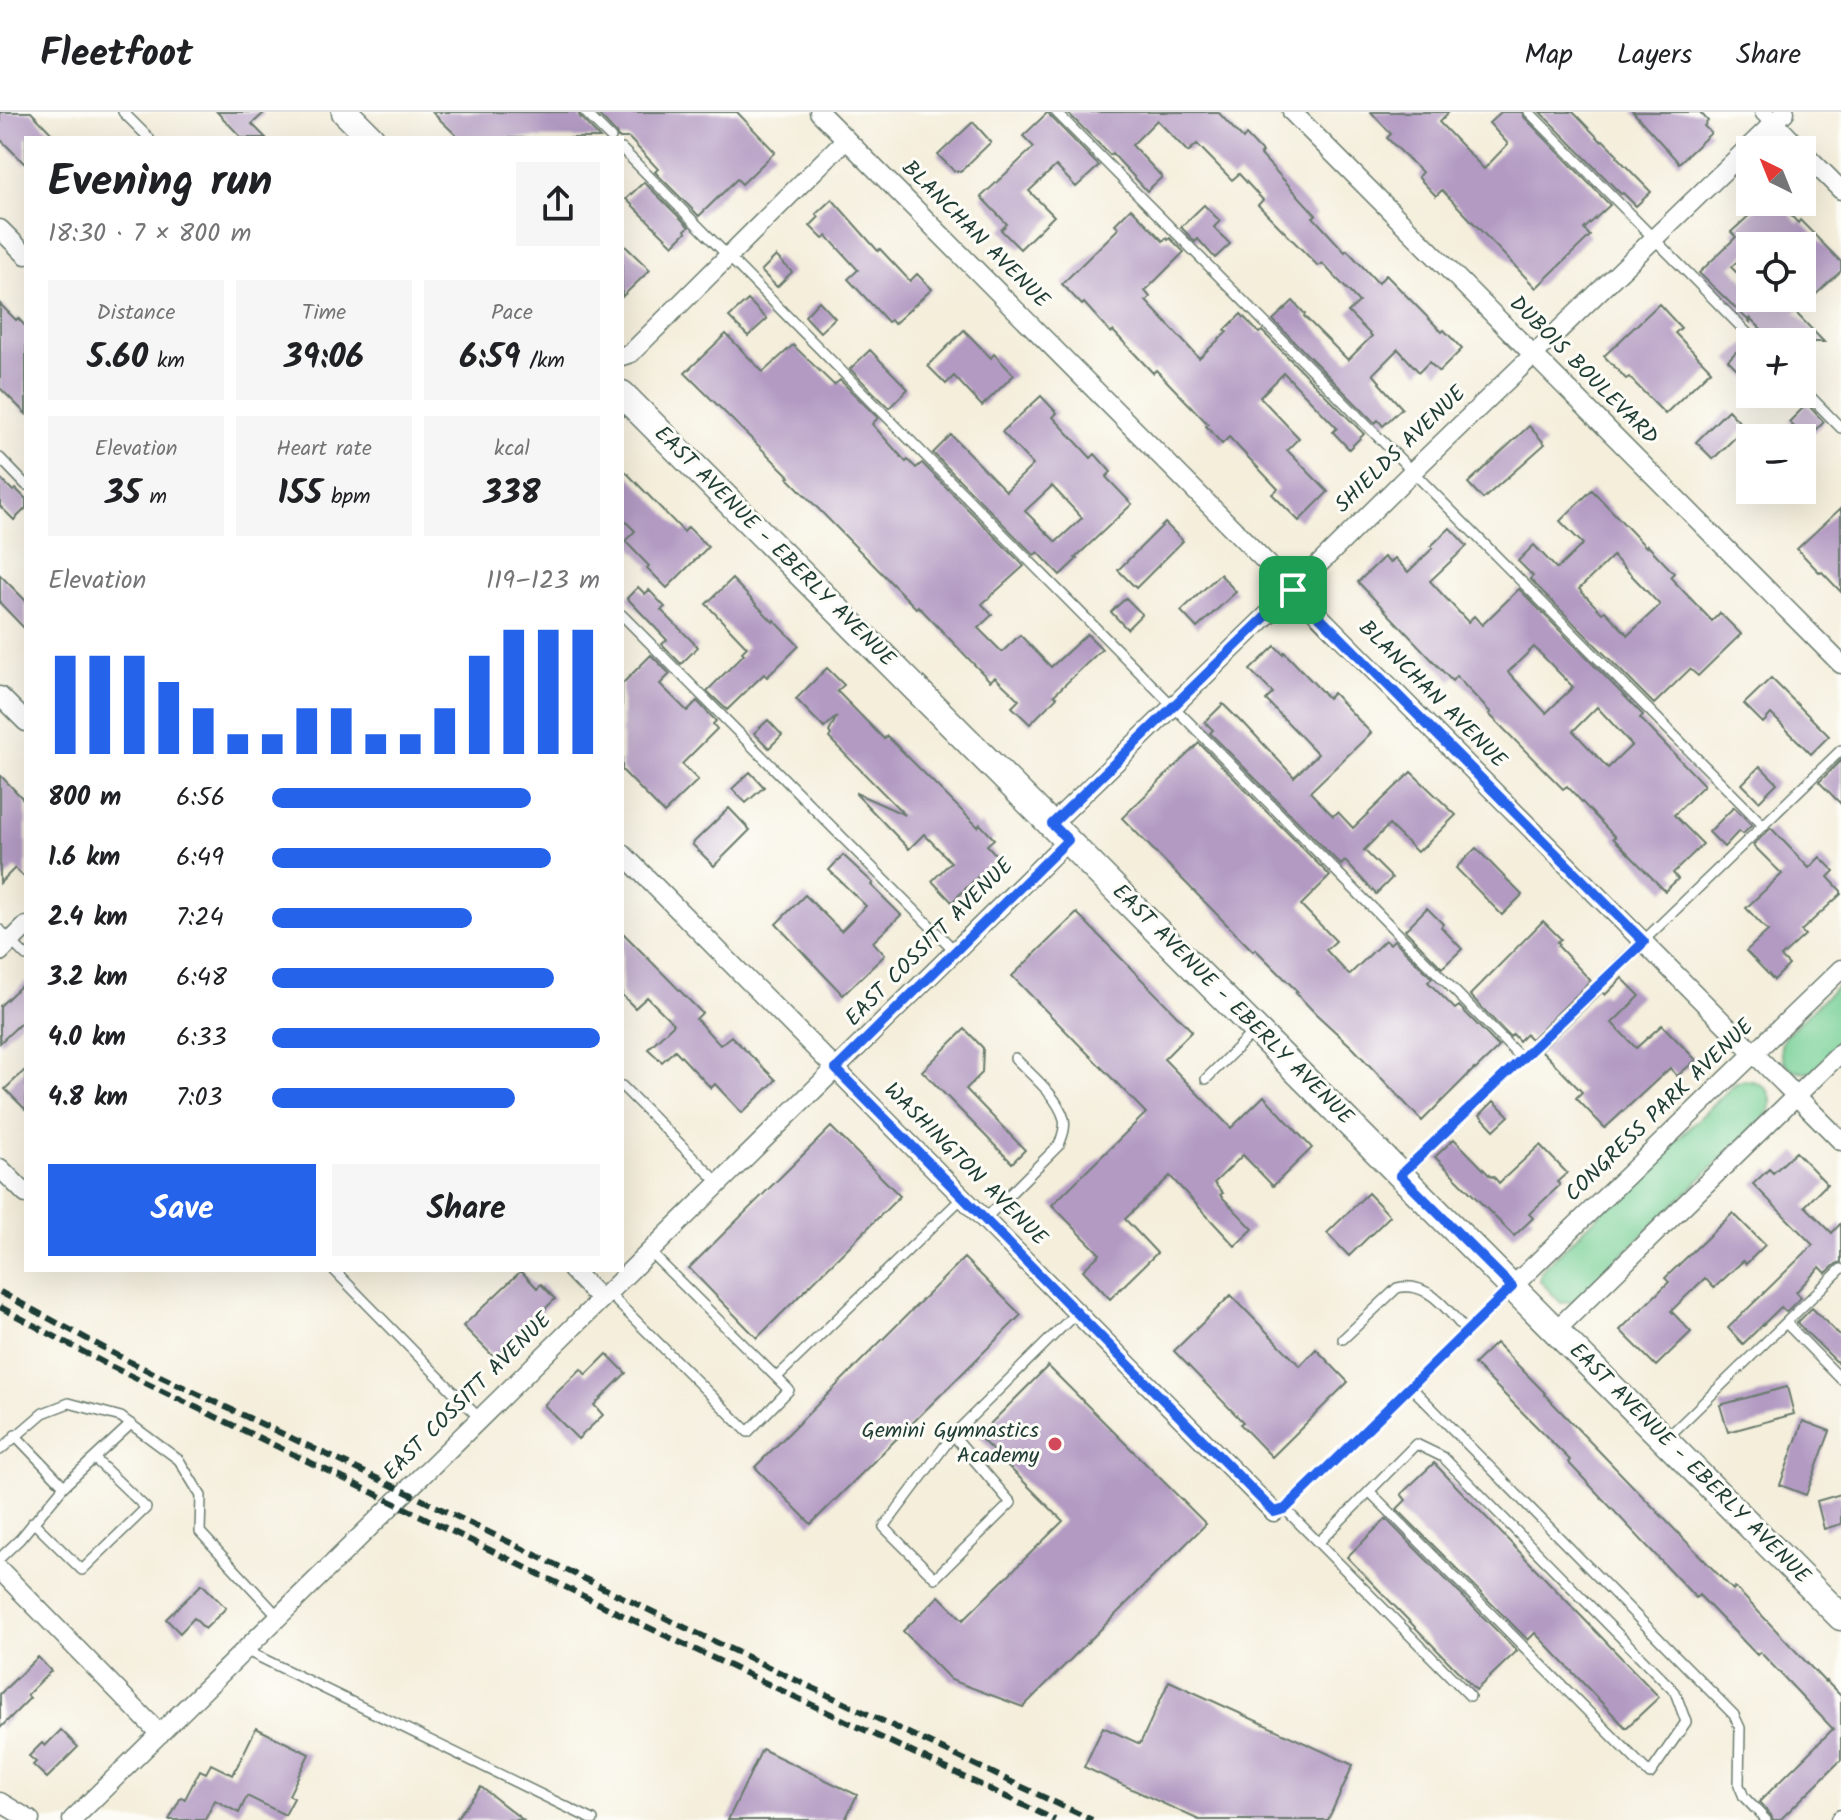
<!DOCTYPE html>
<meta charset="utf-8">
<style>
:root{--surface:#fff;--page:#f6f6f6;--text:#202124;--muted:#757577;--line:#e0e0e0;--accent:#2563eb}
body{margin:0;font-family:Kalam,sans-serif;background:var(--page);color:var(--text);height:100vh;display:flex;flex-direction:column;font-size:30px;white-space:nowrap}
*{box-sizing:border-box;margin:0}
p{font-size:26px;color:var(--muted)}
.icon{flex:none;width:44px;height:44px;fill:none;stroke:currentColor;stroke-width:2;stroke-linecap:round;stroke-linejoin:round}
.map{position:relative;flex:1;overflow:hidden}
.sheet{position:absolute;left:24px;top:24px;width:600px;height:1136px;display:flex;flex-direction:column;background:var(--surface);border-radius:0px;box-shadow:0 8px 32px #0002}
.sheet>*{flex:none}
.needle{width:52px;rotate:317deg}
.fabs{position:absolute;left:1736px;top:24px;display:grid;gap:16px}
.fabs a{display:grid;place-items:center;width:80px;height:80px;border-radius:0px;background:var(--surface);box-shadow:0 8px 32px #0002;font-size:40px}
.pin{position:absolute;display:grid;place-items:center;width:68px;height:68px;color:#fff;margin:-34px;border-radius:16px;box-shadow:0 4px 12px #0006}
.round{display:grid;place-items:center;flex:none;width:84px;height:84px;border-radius:0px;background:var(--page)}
.headline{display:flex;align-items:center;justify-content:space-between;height:136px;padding:0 24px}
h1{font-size:44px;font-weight:800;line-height:60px}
.metrics{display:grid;grid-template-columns:repeat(3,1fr);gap:12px;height:136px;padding:8px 24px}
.metrics div{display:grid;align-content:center;border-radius:0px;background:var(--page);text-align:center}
.metrics b{font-size:34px;font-weight:800}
.metrics small{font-size:22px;font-weight:400}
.metrics p{font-size:22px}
.chart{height:224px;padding:16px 24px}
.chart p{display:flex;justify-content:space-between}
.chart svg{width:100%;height:144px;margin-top:8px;stroke:var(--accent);stroke-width:6}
.cta{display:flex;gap:16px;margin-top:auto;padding:16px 24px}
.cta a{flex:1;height:92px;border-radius:0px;background:var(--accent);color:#fff;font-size:32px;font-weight:800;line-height:92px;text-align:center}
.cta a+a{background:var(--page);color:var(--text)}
ul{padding:0 24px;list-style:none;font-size:26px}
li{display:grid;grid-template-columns:128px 96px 1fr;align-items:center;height:60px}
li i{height:20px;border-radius:10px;background:var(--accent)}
header{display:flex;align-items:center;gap:48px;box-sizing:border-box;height:112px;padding:0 40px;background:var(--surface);border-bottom:2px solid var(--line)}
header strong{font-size:38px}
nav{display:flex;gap:44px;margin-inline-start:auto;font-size:28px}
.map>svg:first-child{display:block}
.green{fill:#77d096;stroke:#4b8665;stroke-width:2}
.building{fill:#b29ac2;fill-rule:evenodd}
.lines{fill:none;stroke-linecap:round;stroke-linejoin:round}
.lane-casing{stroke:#6a7b6e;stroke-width:12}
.street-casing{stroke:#6a7b6e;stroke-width:21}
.secondary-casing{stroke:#6a7b6e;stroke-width:29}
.lane{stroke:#fff;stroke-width:9}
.street{stroke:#fff;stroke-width:18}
.secondary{stroke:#fff;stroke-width:26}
.rail{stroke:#1f3d34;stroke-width:6;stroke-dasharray:12 6;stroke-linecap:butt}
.route-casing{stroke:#fff;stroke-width:16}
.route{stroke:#2563eb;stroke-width:10}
.poi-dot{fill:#d1495b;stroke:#fdfcf7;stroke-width:3}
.labels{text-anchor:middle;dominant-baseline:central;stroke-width:6;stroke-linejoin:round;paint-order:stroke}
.street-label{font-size:22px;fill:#1f3d34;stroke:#fdfcf7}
.poi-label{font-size:22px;fill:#1f3d34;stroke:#fdfcf7;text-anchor:end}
</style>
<header>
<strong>Fleetfoot</strong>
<nav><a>Map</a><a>Layers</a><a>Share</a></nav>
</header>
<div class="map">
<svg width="1841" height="1708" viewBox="0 0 1841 1708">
<rect width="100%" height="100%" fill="#fdfcf7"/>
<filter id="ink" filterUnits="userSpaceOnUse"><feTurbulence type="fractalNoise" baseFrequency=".0125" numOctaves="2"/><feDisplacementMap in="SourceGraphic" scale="16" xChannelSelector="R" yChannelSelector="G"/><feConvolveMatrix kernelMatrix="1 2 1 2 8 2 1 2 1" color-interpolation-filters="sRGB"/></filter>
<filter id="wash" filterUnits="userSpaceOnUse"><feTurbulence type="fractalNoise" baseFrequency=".006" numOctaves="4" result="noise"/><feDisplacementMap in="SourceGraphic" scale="32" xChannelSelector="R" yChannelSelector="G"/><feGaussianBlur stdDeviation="1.8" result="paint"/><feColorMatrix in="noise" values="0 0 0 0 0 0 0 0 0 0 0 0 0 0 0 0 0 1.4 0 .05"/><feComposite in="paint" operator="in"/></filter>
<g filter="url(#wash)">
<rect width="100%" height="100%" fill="#f4eedb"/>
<path class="green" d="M1841 870V933C1834 939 1819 955 1811 959 1795 965 1778 949 1781 934 1782 929 1784 926 1787 922Z
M1745 968C1765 969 1777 983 1768 1002L1573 1190 1561 1191 1540 1169 1541 1160 1544 1156 1736 971Z"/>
<g id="blocks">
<path class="building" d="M0 0H31L56 26H26V53L0 27Z
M217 0H265L252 12 266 26H242Z
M432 0H578L580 5 600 26H459Z
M596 0H737L775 40 742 72 737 67 699 104 655 60 658 57 629 26H618L616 21Z
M1048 0 1051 5 1099 54 1076 75 1056 54 1029 79 1054 104 1020 137 1001 118 1007 112 981 85 1034 35 1023 24Z
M1067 0H1218L1243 27 1246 23 1262 40 1260 42 1316 103 1313 105 1345 140 1347 138 1378 171 1386 163 1442 220 1444 218 1462 237 1439 260 1429 250 1419 260 1398 237 1373 262 1380 270 1379 271 1402 296 1383 314 1378 308 1375 311 1273 208 1293 189 1305 202 1304 204 1348 248 1372 224 1348 200 1359 190 1322 151 1318 154 1258 93 1263 88 1239 62 1232 68 1197 32 1188 40 1157 8 1132 33 1162 65 1147 79 1112 41 1110 43Z
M1371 0H1449L1439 10 1484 57 1508 32 1489 11 1501 0H1522L1524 5 1610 93 1584 117 1590 124 1536 176 1442 78 1436 84 1418 65 1422 60 1387 26 1391 22Z
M1540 0H1573L1601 29 1603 28 1618 43 1617 45 1651 80 1636 94 1623 81 1621 82Z
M1633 0H1700L1708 9 1704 14 1711 21 1679 51Z
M973 10 991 30 961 59H954L938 43Z
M644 70 689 115 685 118 686 120 673 133 626 87Z
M832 87 878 139 880 137 910 169 917 162 932 177 894 212 891 208 888 210 848 167 858 158 827 124 823 127 810 114 819 105 816 102Z
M1764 90H1778L1798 111 1800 108 1841 150V159L1796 201 1824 230H1785L1774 219 1768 224 1750 206V210L1699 161 1736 125 1731 120ZM1750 134H1802V186H1750V174L1731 155 1750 138Z
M1204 93 1220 109 1214 115 1230 132 1215 146 1198 127 1195 130 1181 115Z
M1131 96 1163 129 1166 126 1168 128 1170 126 1184 140 1145 179 1150 185 1146 189 1199 246 1227 220 1225 218 1241 202 1259 221 1262 219 1364 322 1349 337 1333 320 1337 316 1284 261 1260 285 1299 326 1287 338 1328 380 1299 409 1272 382 1278 377 1229 325 1222 332 1206 314 1208 312 1156 258 1153 261 1113 219 1111 221 1084 191 1082 193 1062 172 1119 116 1115 112Z
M622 131 650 158 622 185Z
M776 144 792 160 777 175 761 159Z
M748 188 767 207 748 224 729 205Z
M819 189 835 206 820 220 805 204Z
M0 192 16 208 18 206 26 215V302L0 276Z
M1659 192 1681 216 1675 221 1711 258 1665 302 1629 265 1626 267 1604 244Z
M964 218 991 246 994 242 1014 263 982 294 954 264 946 272 928 254Z
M726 222 763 260 793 233 834 273 840 268 878 306 872 312 906 350 908 348 916 356 922 351 1024 454 982 492 992 503 978 516 1002 540 1020 523 1051 555 1087 522 1102 537 1054 583 1057 585 1030 612 1012 595 1019 588 995 565 990 569 918 494 916 496 788 366 790 365 685 261Z
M1746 230 1750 235V270L1728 248Z
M870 238 908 277 889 296 850 257Z
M1041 284 1057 301 1053 305 1091 346 1095 342 1111 360 1106 365 1132 392 1075 446 1077 447 1060 463 1038 440 1034 443 933 341 951 323 1006 379 1033 353 1002 320ZM1052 374 1082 406 1056 430 1025 399Z
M1807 292 1824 310 1807 327 1789 310Z
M1728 298 1745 316 1713 347 1696 330Z
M1529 314 1545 332 1483 387 1468 371Z
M622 356 684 420 688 415 708 435 667 476 647 456 649 454 625 429 635 419 622 406Z
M0 366 13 379 16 377 26 387V396L14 408 0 394Z
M1592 378 1646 435 1647 433 1674 461 1670 465 1712 509 1720 501 1741 522 1698 564 1690 557 1654 592 1530 467 1533 464 1518 449 1534 433 1557 457 1583 432 1560 409ZM1613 444 1660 493 1628 523 1605 499 1602 501 1579 477Z
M1841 396V480L1822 460 1820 461 1797 437Z
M1165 411 1183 429 1136 476 1118 458Z
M1450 416 1467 434 1430 469 1468 510 1474 504 1482 513 1519 477 1643 603 1640 606 1704 673 1674 703 1703 732 1673 761 1678 767 1665 779 1613 726 1615 725 1567 674 1563 677 1489 602 1491 601 1456 564 1452 569 1358 470 1384 445 1390 451 1395 446 1408 460 1433 436 1431 434ZM1534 535 1573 575 1546 601 1508 560ZM1597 595 1632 633 1608 656 1573 619Z
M1220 462 1236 480 1197 516 1181 499Z
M0 463 26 489V518L0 491Z
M732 467 773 510 774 508 799 534 767 565 764 562 727 598 707 579 744 542 742 540 747 535 706 492Z
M638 475 645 482 649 478 665 495 661 498 698 535 681 552 662 532 667 528 627 486Z
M1126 486 1142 502 1127 517 1111 500Z
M1275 534 1283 542 1284 540 1328 586 1333 581 1371 621 1310 680 1333 704 1338 700 1353 716 1411 660 1456 703 1421 738 1420 737 1417 740 1389 713 1364 738 1392 766 1376 782 1345 749 1341 753 1210 621 1213 618 1205 610 1223 592 1242 611 1243 610 1294 665 1318 642 1266 588 1273 581 1250 558Z
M651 543 670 562 660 572 687 599 697 589 716 609 713 612 717 617 682 652 698 668 664 701 622 658V572Z
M827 556 844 573 837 579 884 627 887 624 978 715 980 712 994 727 987 733 998 745 952 790 932 769 951 750 924 722 909 737 856 682V681L905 703 829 626 831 623 829 620 837 604 824 616 796 587Z
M1771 566 1829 624 1811 642 1771 602 1763 611 1744 592Z
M768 608 782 623 769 636 754 621Z
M1199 631 1330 764 1301 793 1336 829 1326 838 1349 863 1385 828 1390 832 1394 828 1432 866 1428 870 1455 897 1459 894 1499 935 1475 958 1474 957 1422 1009 1353 936 1316 902 1296 881 1298 880 1255 837 1253 839 1122 706Z
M1841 648V692L1819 670Z
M1760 654 1777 671 1759 689 1742 672Z
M750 660 764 675 746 691 732 677Z
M0 663 26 690V767L15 756 0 771Z
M1734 695 1752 713 1743 722 1739 719 1724 735 1709 720Z
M729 696 750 718 714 754 692 732Z
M1771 716 1809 756 1820 745 1834 759 1828 765 1841 779V782L1801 819 1805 823 1781 845 1789 853 1774 868 1746 839 1768 819 1746 796 1782 762 1753 733Z
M1476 736 1522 783 1502 803 1456 756Z
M843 743 873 771 871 773 901 803 873 830 885 843 843 883 776 812 805 783 841 819 866 794 829 758Z
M1427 796 1443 812 1441 815 1462 837 1442 856 1405 818Z
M1077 801 1192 919 1164 947 1231 1016 1264 984 1312 1036 1273 1074 1243 1043 1214 1071 1223 1081 1220 1083 1253 1117 1235 1134 1170 1064 1125 1107 1157 1141 1110 1187 1083 1158 1100 1142 1052 1093 1146 1001 1012 864Z
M1543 809 1561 827 1557 830 1560 832 1558 834 1591 869 1531 927 1526 922 1519 929 1513 922 1510 925 1470 883Z
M622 820 702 901 696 907 720 933 731 924 776 968 742 1001 715 972 711 976 675 938 662 950 648 937 674 912 647 885 635 896 622 883Z
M1622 866 1640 884 1612 911 1636 936 1662 913 1696 948 1677 964 1670 956 1605 1016 1576 986 1582 980 1541 938 1602 880 1605 883Z
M26 869V906L0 931V894Z
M965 917 983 936 982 961 966 977 1025 1038 1012 1051 922 959Z
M26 957V998L5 977Z
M1494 989 1509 1004 1494 1018 1480 1003Z
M831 1015 900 1084 757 1226 689 1156Z
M1454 1027 1491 1065 1493 1064 1499 1071 1540 1033 1567 1061 1557 1070 1560 1073 1529 1102 1533 1106 1514 1124 1435 1045Z
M1796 1040 1827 1072 1805 1094 1832 1121 1841 1111V1150L1836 1152 1826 1161 1820 1155 1796 1180 1801 1185 1786 1200 1781 1195 1743 1232 1728 1216 1813 1133 1753 1072 1769 1057 1773 1061Z
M1368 1081 1390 1104 1349 1144 1327 1121Z
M1733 1101 1765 1133 1746 1152 1743 1149 1714 1176 1705 1166 1671 1199 1691 1220 1656 1254 1620 1218 1669 1170 1665 1166Z
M964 1146 1021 1203 811 1412 755 1355Z
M521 1159 537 1176 541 1172 555 1187 495 1246 463 1214Z
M1231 1183 1300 1254 1316 1237 1348 1270 1272 1345 1240 1312 1243 1310 1174 1239Z
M1812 1196 1841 1225V1254L1797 1211Z
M1496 1231 1545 1281 1544 1282 1733 1478 1735 1475 1825 1570 1826 1569 1841 1584V1648L1780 1708H1773L1771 1703 1759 1690 1833 1617 1760 1540 1757 1543 1699 1483 1696 1486 1568 1350 1570 1348 1474 1252Z
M607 1242 626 1261 594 1293 603 1303 578 1327 544 1293 581 1257 586 1263Z
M1048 1254 1206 1412 1023 1595 951 1568 903 1519 939 1484 963 1508 1063 1409 978 1324Z
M1787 1275 1794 1302 1728 1320 1720 1293Z
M1803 1309 1830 1319 1806 1383 1780 1373Z
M1434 1351 1659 1585 1626 1616 1535 1521 1528 1528 1397 1397 1406 1388 1401 1382Z
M1841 1382V1412L1824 1417 1817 1389Z
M1386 1407 1517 1539 1476 1578 1347 1445Z
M202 1472 226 1496 205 1517 194 1506 180 1521 166 1507Z
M38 1545 51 1559 27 1583 30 1586 0 1616V1582Z
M1169 1569 1353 1653 1328 1708H1199L1084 1655 1103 1615 1140 1632Z
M256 1616 309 1642 289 1683 294 1686 285 1703 247 1684 239 1701 215 1688 205 1708H169L181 1685 185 1687 200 1658 206 1661 211 1652 233 1663Z
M61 1618 78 1635 47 1666 33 1653 36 1650 29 1644 42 1631 45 1634Z
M762 1637 857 1683 845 1708H728Z
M481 1675 523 1708H455Z"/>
</g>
</g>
<g filter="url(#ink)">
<use href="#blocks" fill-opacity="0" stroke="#6a7b6e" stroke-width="2"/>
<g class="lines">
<g class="lane-casing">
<path id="lane" d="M123 0 149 26
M585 0 611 26
M1056 0 1764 714
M1529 0 1756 230
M622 37 1522 947
M1802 276 1841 316
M0 346 26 373
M622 503 955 839
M0 818 26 844
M1206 967 1254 919
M622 974 719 1071
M1403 1061 1841 638
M985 1107 1059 1033C1062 1025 1066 1016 1064 1007 1057 983 1032 964 1015 946
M334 1158 480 1307
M608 1181 748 1320 789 1278 650 1140
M1786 1211 1841 1267
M1343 1227 1397 1176C1428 1168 1448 1199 1467 1220
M777 1265 963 1085
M1410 1274 1734 1603 1740 1616 1739 1673 1744 1685 1766 1708
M15 1323 64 1374
M953 1323 1011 1391 935 1466 884 1415 953 1323 1077 1200
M1667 1326 1841 1157
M0 1338 43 1301 69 1291 121 1305 179 1348 201 1384 200 1420 279 1505
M1285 1397 1470 1584
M1274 1400 1285 1397 1510 1178
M33 1410 82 1458 146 1396 95 1347
M1319 1430 1416 1332 1443 1345 1675 1580 1686 1610 1650 1662 1369 1379
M0 1446 20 1427 64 1374 131 1312
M245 1538 593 1708"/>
</g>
<g class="street-casing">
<path id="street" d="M819 0 1841 1029
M1292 0 1841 552
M1764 0 1801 38
M1802 39 1841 78
M0 117 26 143
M622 244 631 241 846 27
M0 584 26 610
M1052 712 1293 478 1413 359 1785 0
M622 741 1274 1400
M0 840 26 814
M0 1056 26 1082
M572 1158 601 1188
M1512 1175 1841 857
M1555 1219 1841 940
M0 1458 160 1622
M0 1690 30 1708
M72 1708 1068 728
M1840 1708 1841 1707"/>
</g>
<g class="secondary-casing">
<path id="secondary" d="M345 0 371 26
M622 282 1841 1505"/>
</g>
<use href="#lane" class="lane"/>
<use href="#street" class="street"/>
<use href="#secondary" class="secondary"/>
<path class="rail" d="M0 1180 128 1249 406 1380 688 1517 1092 1708
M0 1195 104 1251 415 1401 620 1502 1055 1708"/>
</g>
</g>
<g class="lines" filter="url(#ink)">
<g class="route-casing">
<path id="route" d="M1293 478 1644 830 1400 1063 1512 1175 1285 1397 1274 1400 836 957 1068 728 1052 712Z"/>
</g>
<use href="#route" class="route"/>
</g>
<circle class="poi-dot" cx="1055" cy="1332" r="8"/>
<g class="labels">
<g class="street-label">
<text transform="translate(975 123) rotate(45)">BLANCHAN AVENUE</text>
<text transform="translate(1583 259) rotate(45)">DUBOIS BOULEVARD</text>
<text transform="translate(1401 338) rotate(-44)">SHIELDS AVENUE</text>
<text transform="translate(774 435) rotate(45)">EAST AVENUE - EBERLY AVENUE</text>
<text transform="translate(1432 583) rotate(45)">BLANCHAN AVENUE</text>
<text transform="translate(930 831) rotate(-45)">EAST COSSITT AVENUE</text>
<text transform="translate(1232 893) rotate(45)">EAST AVENUE - EBERLY AVENUE</text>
<text transform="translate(1660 999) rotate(-44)">CONGRESS PARK AVENUE</text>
<text transform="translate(965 1053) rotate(45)">WASHINGTON AVENUE</text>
<text transform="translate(468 1285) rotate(-45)">EAST COSSITT AVENUE</text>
<text transform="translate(1689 1352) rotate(45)">EAST AVENUE - EBERLY AVENUE</text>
</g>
<g class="poi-label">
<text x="1039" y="1319">Gemini Gymnastics<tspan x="1039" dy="25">Academy</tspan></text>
</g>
</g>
</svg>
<div class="fabs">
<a><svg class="needle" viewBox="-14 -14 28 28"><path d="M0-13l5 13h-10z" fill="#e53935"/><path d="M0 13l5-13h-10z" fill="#757577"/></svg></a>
<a><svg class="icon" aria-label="locate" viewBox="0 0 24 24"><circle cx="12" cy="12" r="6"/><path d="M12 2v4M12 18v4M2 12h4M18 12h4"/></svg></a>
<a>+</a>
<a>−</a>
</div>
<div class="pin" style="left:1293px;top:478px;background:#1e9e55"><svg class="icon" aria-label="arrive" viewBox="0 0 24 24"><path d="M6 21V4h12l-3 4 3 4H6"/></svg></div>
<section class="sheet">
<div class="headline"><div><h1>Evening run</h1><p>18:30 · 7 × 800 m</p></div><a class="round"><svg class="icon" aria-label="share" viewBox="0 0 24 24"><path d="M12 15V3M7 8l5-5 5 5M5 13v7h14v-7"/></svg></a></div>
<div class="metrics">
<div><p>Distance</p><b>5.60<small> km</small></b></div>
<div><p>Time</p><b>39:06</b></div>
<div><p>Pace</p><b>6:59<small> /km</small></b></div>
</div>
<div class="metrics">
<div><p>Elevation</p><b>35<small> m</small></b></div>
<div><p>Heart rate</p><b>155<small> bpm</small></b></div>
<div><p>kcal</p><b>338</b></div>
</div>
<div class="chart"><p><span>Elevation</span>119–123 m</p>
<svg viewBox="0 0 160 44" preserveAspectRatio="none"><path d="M5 44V14M15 44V14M25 44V14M35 44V22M45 44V30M55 44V38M65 44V38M75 44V30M85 44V30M95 44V38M105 44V38M115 44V30M125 44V14M135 44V6M145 44V6M155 44V6"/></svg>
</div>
<ul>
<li><b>800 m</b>6:56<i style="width:79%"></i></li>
<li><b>1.6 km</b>6:49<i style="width:85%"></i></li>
<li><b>2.4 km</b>7:24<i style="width:61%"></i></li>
<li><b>3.2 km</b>6:48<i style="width:86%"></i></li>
<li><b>4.0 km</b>6:33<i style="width:100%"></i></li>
<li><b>4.8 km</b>7:03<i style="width:74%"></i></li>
</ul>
<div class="cta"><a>Save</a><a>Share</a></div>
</section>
</div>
